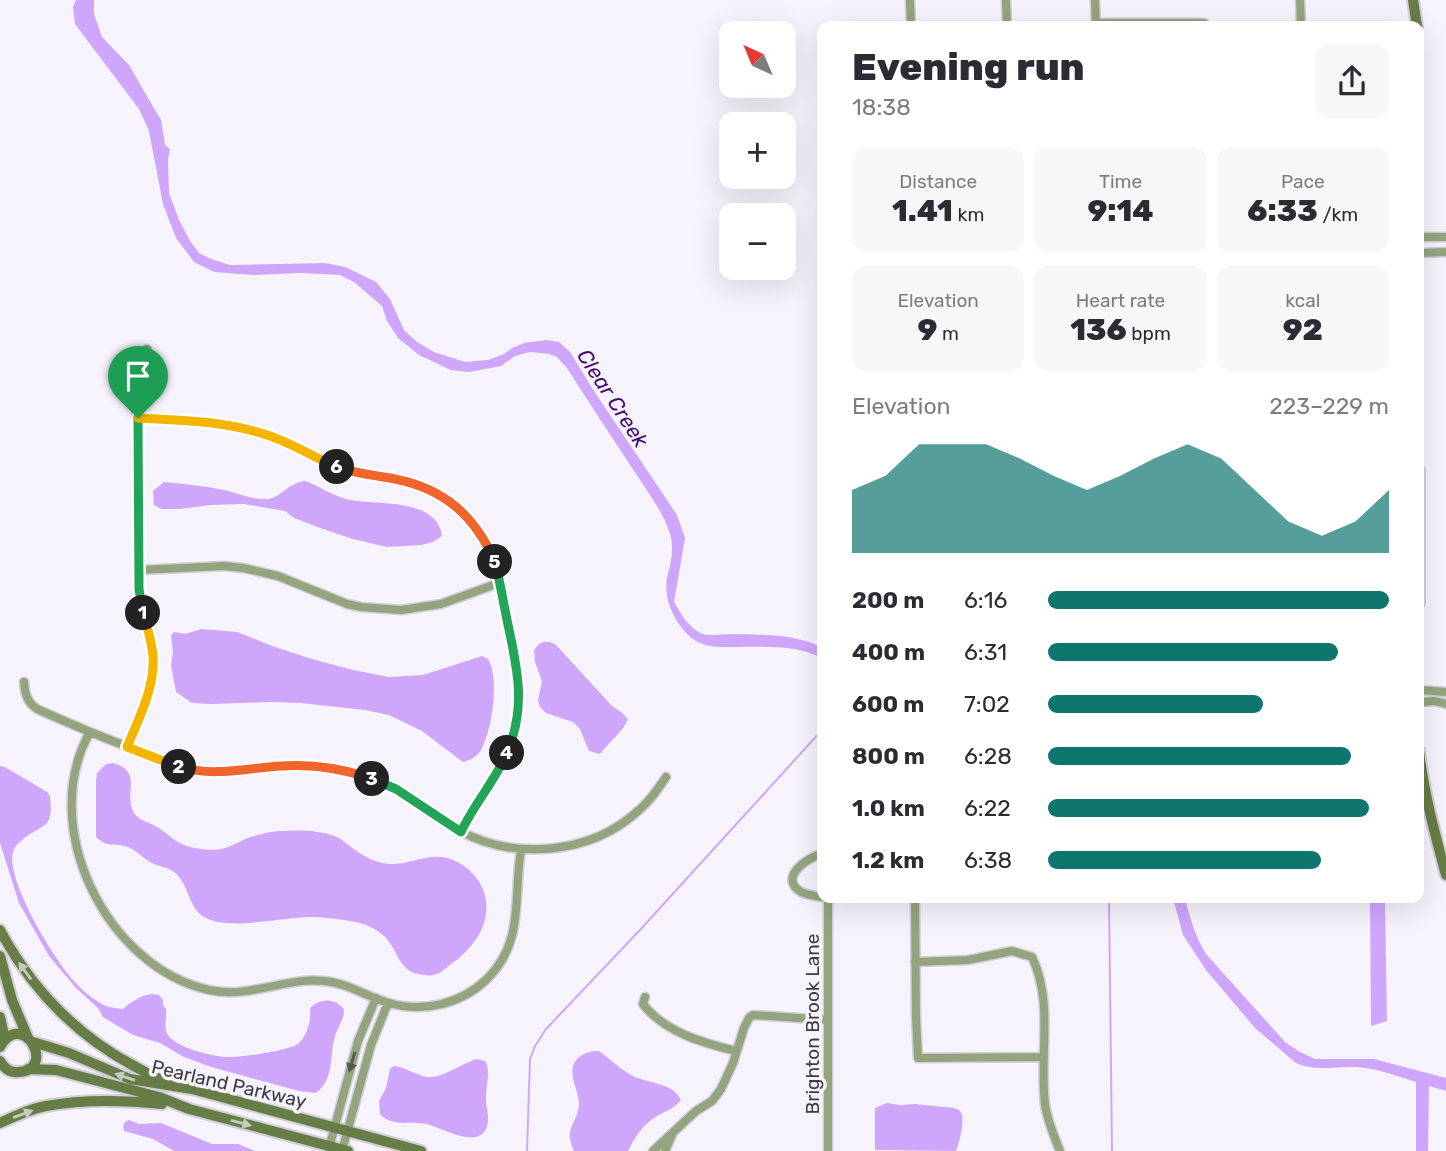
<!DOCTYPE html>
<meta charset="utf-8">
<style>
:root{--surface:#fff;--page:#f7f7f7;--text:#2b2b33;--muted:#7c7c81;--accent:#0f766e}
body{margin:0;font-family:Rubik,sans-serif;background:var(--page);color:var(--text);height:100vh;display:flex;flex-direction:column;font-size:26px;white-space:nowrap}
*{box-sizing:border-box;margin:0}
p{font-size:23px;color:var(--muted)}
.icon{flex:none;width:38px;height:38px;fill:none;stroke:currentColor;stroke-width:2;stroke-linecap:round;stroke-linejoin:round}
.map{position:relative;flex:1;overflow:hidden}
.side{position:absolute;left:817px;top:21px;width:607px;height:882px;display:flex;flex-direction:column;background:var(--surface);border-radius:14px;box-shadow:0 7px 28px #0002}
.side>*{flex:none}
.needle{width:46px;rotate:316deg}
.controls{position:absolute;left:719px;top:21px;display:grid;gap:14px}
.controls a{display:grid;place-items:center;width:77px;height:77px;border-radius:14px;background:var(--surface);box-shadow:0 7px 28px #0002;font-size:35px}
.pin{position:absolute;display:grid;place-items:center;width:60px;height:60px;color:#fff;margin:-72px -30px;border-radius:50% 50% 50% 0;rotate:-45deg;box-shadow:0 0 7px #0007}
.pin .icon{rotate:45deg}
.km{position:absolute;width:35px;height:35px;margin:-18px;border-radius:50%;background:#222;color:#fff;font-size:19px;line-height:35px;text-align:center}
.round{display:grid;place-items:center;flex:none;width:74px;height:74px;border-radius:14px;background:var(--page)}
.summary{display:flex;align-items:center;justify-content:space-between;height:119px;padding:0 35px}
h1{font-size:38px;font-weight:800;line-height:52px}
.stats{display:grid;grid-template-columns:repeat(3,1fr);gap:10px;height:119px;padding:7px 35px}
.stats div{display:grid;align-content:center;border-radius:14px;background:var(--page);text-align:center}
.stats b{font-size:30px;font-weight:800}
.stats small{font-size:19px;font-weight:400}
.stats p{font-size:19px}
.chart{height:196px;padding:14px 35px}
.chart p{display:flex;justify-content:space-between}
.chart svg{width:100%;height:126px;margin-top:7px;fill:var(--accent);opacity:.7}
ul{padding:0 35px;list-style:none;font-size:23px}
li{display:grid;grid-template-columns:112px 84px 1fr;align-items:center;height:52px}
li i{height:18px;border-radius:9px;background:var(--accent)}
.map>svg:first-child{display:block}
.water{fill:#cea7fc}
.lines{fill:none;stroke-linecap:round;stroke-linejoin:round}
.stream{stroke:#cea7fc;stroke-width:2}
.minor-casing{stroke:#d2ced7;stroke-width:11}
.secondary-casing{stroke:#d2ced7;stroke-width:14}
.minor{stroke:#94a47f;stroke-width:8}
.secondary{stroke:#667d45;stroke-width:10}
.oneway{fill:#c4cabd}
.oneway2{fill:#575a54}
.split-1-casing{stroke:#fff;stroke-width:14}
.split-2-casing{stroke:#fff;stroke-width:14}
.split-3-casing{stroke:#fff;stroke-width:14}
.split-4-casing{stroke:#fff;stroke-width:14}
.split-5-casing{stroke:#fff;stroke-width:14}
.split-6-casing{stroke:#fff;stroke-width:14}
.split-7-casing{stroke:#fff;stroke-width:14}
.split-1{stroke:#22a559;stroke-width:9}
.split-2{stroke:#f5b400;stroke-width:9}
.split-3{stroke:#f0652b;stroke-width:9}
.split-4{stroke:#22a559;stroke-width:9}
.split-5{stroke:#22a559;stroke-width:9}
.split-6{stroke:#f0652b;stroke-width:9}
.split-7{stroke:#f5b400;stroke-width:9}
.labels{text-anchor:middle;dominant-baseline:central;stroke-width:7;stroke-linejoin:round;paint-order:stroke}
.street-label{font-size:19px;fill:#3d3a41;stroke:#f7f3fd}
.water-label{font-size:21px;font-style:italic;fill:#460b70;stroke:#f7f3fd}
</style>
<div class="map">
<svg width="1446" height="1151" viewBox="0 0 1446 1151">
<rect width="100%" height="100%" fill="#f7f3fd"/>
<path class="water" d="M76 0H94V14L102 37 129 65 148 98 161 120 165 145 170 149 168 159 169 193 179 220 190 241 199 253 211 259 230 265 325 263 345 267 376 282 390 299 404 330 417 342 434 352 465 362 488 360 504 354 512 348 524 343 547 340 559 342 570 352 592 388 677 515 685 538 674 602C681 614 689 629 703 634 711 636 722 634 731 634 760 635 796 633 822 648V659C800 644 760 647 734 647 719 647 706 648 693 639 676 626 663 600 667 578 671 562 675 547 669 531 663 512 645 488 634 471 612 437 589 403 567 368L557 357 549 354 530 352 515 356 501 366 469 372 451 370 419 355 398 338 387 321 382 306 354 282 340 275 300 273 252 275 214 272 194 262 176 238 163 204 149 131 139 109 75 24 73 7Z
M305 481C319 486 331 495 346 499 372 506 437 496 442 536L433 542 421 545 387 547 353 539 323 529 294 518 285 511 244 504 211 505 179 509H161L154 505 153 491 164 482C184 484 204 486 224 490 238 493 252 500 267 499 280 499 287 483 305 481Z
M202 629 237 632 275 647 312 659 353 670 389 677 423 675 482 656 488 659C500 679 492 730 481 750 477 757 470 760 463 762L422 731 389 715 365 710 301 703 272 702 211 704 192 703 176 692 171 665 173 652 171 635 174 632 185 634Z
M543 642H550L556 645 612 706 621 712 628 719C623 732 608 743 600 754L589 751 580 729 573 722 546 713 540 707 538 700 542 681 535 662 534 650 539 644Z
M113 763C143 772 124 791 133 811 137 821 150 822 159 828 169 835 177 844 190 847 198 849 213 851 221 849 232 847 241 840 251 837 260 834 272 831 282 831 299 830 318 830 334 836 339 837 343 841 347 844 361 854 372 863 390 864 409 865 427 853 447 858 473 865 492 891 485 919 481 937 466 954 451 964 446 968 440 974 433 975 429 976 422 975 418 974 397 969 398 949 384 936 380 932 371 927 366 925 357 921 324 917 314 917 284 916 230 932 204 917 187 907 189 880 171 870 165 867 158 866 152 863 142 858 136 849 125 846 112 843 108 848 96 837V781L97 773 106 764Z
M0 766 5 767 47 792 50 796C54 832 42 822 21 841 18 844 15 846 14 849 2 876 55 960 73 980 81 989 91 998 102 1004 108 1008 116 1008 123 1009 134 1000 145 992 159 995L163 1000V1005L166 1009C167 1018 163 1028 168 1035 177 1048 209 1055 224 1057 237 1058 290 1051 299 1043 308 1034 311 1020 310 1008 321 998 334 998 344 1009 344 1020 338 1026 335 1036 329 1056 335 1079 316 1093L299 1091 211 1067 184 1057 160 1043 133 1035 103 1017 98 1008 76 988 49 956 19 903 0 843Z
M1173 898H1185C1190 918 1195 936 1206 954L1285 1042 1300 1052 1315 1059H1374L1446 1078V1091L1429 1086 1428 1151H1416V1082C1397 1076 1376 1068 1356 1067 1335 1066 1316 1072 1296 1063L1255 1028 1206 970 1183 935Z
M1370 898H1385L1387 1021 1371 1026Z
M594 1051H599C610 1059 620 1069 631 1075 647 1084 673 1082 681 1100 675 1108 666 1111 657 1116 643 1124 635 1137 628 1151H574C563 1127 577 1126 579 1104 579 1092 570 1079 573 1066 576 1056 585 1053 594 1051Z
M476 1059 485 1061C492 1073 485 1086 486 1099 486 1108 490 1118 487 1126 479 1151 444 1128 426 1124 411 1121 391 1127 380 1114L379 1101 386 1088 390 1069 394 1066C406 1067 415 1075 427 1077 440 1079 462 1064 476 1059Z
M887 1103 900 1105 915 1104 954 1108C956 1109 958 1109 959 1110 967 1117 959 1143 956 1151L875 1150V1108Z
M129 1120 139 1124 161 1123 212 1144H238L255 1151H174L153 1139 124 1131 123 1126 125 1122Z"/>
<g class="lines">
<path class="stream" d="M1109 898 1112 1151
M527 1151 530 1059 535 1046 546 1029 639 931 822 730"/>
<g class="minor-casing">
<path id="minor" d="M910 0 911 26
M1006 0 1007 26
M1095 0 1096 26
M1300 0 1301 26
M1096 23H1204
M1419 237H1446
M1419 253 1446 252
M138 417C183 420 227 421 270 435 296 445 320 463 347 471 368 477 389 477 410 483 453 494 488 531 498 574 508 642 537 702 501 768 489 790 472 809 461 832
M139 570 224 566 243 568 278 576 347 604 361 607 401 610 441 604 499 583
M24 682C25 694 27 702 37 709 68 723 99 736 131 748 155 759 179 770 206 772 230 774 252 769 275 767 298 764 321 765 344 770 361 774 378 779 394 788 417 801 437 819 460 831 516 861 592 854 639 810 650 801 658 789 666 777
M1419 690 1446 692
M1419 702 1435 701 1446 704
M90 732C37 826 106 967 209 990 249 999 285 977 324 981 348 983 367 997 389 1003 424 1013 461 1004 487 979 525 942 513 896 521 850
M127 747C141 713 159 680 151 642 148 624 141 607 139 589L137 401 139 377 147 349
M822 854C807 857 778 878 801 892 807 895 816 896 822 897
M828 898V1151
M915 898 916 1017 918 1058 1044 1057
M915 962 968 960 1012 951 1032 957C1054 1003 1039 1054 1045 1104 1047 1120 1054 1136 1060 1151
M645 997 643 1004C664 1032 703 1043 736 1051
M329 1148 358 1041 376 998
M342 1151 371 1045 388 1003
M653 1151 696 1111 712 1101 721 1089 733 1063 744 1028 749 1018 753 1015 828 1020
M665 1151 672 1135"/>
</g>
<g class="secondary-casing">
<path id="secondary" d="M1413 0 1417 26
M1419 471V603
M1419 751C1424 794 1435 834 1446 875
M0 930C31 988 76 1035 134 1066 143 1071 153 1077 163 1080
M0 956 12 1000 28 1038
M0 1017 5 1039
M33 1042 69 1053 130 1079 192 1089 421 1151
M0 1047C23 1007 58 1071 18 1072 10 1073 4 1068 0 1061
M28 1069 56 1070 159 1097 189 1109 348 1151
M0 1123C15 1116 30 1109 46 1106 84 1099 124 1100 162 1104"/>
</g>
<use href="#minor" class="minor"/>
<use href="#secondary" class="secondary"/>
</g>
<defs><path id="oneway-solid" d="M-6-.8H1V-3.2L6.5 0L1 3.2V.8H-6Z" transform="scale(1.75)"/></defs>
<g class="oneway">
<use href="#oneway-solid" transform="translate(25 971) rotate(-126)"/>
<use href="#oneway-solid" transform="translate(125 1077) rotate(-161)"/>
<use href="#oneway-solid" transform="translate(23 1114) rotate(-20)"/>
<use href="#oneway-solid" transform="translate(241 1123) rotate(15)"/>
</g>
<use class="oneway2" href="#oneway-solid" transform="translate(352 1062) rotate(106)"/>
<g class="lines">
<g class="split-1-casing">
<path id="split-1" d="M138 418 139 589 143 613"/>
</g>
<g class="split-2-casing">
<path id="split-2" d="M143 613C147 627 152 641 153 656 155 688 139 718 127 747L179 767"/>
</g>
<g class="split-3-casing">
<path id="split-3" d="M179 767C215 777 246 768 281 766 313 764 342 768 372 779"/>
</g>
<g class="split-4-casing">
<path id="split-4" d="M372 779 396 789 461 832C474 804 495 781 507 753"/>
</g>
<g class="split-5-casing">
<path id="split-5" d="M495 562C500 581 503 601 507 620 517 667 527 706 507 753"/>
</g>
<g class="split-6-casing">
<path id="split-6" d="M337 467C356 474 375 475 395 479 445 489 475 516 495 562"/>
</g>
<g class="split-7-casing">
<path id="split-7" d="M138 418C182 420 225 421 267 435 292 443 313 457 337 467"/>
</g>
<use href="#split-1" class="split-1"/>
<use href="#split-2" class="split-2"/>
<use href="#split-3" class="split-3"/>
<use href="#split-4" class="split-4"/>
<use href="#split-5" class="split-5"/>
<use href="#split-6" class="split-6"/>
<use href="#split-7" class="split-7"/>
</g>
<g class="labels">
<g class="street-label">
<text transform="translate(812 1024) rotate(-90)">Brighton Brook Lane</text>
<text transform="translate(229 1084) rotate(13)">Pearland Parkway</text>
</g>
<g class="water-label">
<text transform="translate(613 398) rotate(57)">Clear Creek</text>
</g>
</g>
</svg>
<div class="controls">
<a><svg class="needle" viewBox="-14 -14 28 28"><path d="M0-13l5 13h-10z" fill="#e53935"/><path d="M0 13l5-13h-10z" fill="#7c7c81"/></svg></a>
<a>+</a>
<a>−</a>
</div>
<div class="pin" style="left:138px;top:418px;background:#1e9e55"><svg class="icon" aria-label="arrive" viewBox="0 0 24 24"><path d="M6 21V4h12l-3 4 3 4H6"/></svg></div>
<b class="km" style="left:143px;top:613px">1</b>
<b class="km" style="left:179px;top:767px">2</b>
<b class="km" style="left:372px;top:779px">3</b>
<b class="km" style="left:507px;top:753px">4</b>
<b class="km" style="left:495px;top:562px">5</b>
<b class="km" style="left:337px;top:467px">6</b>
<section class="side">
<div class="summary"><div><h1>Evening run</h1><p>18:38</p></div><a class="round"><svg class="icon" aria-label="share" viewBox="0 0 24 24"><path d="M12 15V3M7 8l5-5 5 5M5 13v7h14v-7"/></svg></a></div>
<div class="stats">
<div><p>Distance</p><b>1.41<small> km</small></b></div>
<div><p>Time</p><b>9:14</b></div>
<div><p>Pace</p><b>6:33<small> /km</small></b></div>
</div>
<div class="stats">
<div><p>Elevation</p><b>9<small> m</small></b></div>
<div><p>Heart rate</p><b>136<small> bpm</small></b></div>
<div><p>kcal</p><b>92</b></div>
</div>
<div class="chart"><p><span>Elevation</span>223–229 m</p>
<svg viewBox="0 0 160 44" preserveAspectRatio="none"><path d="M0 44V22L10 17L20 6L30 6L40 6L50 11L60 17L70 22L80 17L90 11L100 6L110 11L120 22L130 33L140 38L150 33L160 22V44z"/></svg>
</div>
<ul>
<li><b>200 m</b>6:16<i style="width:100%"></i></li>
<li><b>400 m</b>6:31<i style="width:85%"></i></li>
<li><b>600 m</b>7:02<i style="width:63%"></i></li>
<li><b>800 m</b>6:28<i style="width:89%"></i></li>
<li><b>1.0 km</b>6:22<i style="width:94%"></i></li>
<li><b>1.2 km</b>6:38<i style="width:80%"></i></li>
</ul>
</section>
</div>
